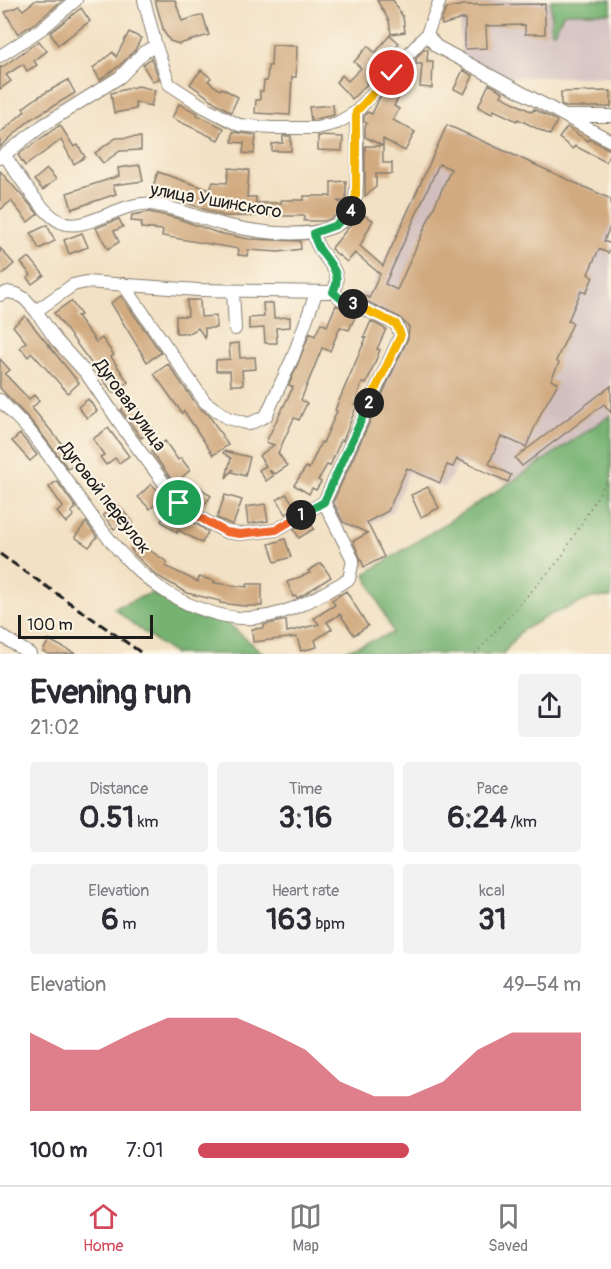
<!DOCTYPE html>
<meta charset="utf-8">
<style>
:root{--surface:#fff;--page:#f2f2f3;--text:#2b2b33;--muted:#7c7c81;--line:#e1e1e2;--accent:#d1495b}
body{margin:0;font-family:Pangolin,sans-serif;background:var(--page);color:var(--text);height:100vh;display:flex;flex-direction:column;font-size:22px;white-space:nowrap}
*{box-sizing:border-box;margin:0}
p{font-size:20px;color:var(--muted)}
.icon{flex:none;width:33px;height:33px;fill:none;stroke:currentColor;stroke-width:2;stroke-linecap:round;stroke-linejoin:round}
.map{position:relative;height:654px;overflow:hidden}
.panel{display:flex;flex-direction:column;background:var(--surface);flex:1}
.panel>*{flex:none}
.scale{position:absolute;left:18px;bottom:15px;width:135px;box-sizing:border-box;padding-left:6px;border:3px solid #1c1c1c;border-top:0;font-size:16px;line-height:21px;white-space:nowrap;color:#1c1c1c;-webkit-text-stroke:4px #fcf5e5;paint-order:stroke}
.pin{position:absolute;display:grid;place-items:center;width:51px;height:51px;color:#fff;margin:-26px;border:3px solid #fff;border-radius:50%;box-shadow:0 2px 6px #0007}
.km{position:absolute;width:30px;height:30px;margin:-15px;border-radius:50%;background:#222;color:#fff;font-size:16px;line-height:30px;text-align:center}
.round{display:grid;place-items:center;flex:none;width:63px;height:63px;border-radius:6px;background:var(--page)}
.overview{display:flex;align-items:center;justify-content:space-between;height:102px;padding:0 30px}
h1{font-size:33px;font-weight:700;line-height:45px}
.figures{display:grid;grid-template-columns:repeat(3,1fr);gap:9px;height:102px;padding:6px 30px}
.figures div{display:grid;align-content:center;border-radius:6px;background:var(--page);text-align:center}
.figures b{font-size:30px;font-weight:700}
.figures small{font-size:16px;font-weight:400}
.figures p{font-size:16px}
.chart{height:168px;padding:12px 30px}
.chart p{display:flex;justify-content:space-between}
.chart svg{width:100%;height:108px;margin-top:6px;fill:var(--accent);opacity:.7}
ul{padding:0 30px;list-style:none;font-size:20px}
li{display:grid;grid-template-columns:96px 72px 1fr;align-items:center;height:45px}
li i{height:15px;border-radius:8px;background:var(--accent)}
.dock{display:flex;justify-content:space-around;align-items:center;height:84px;border-top:2px solid var(--line);background:var(--surface);font-size:16px;color:var(--muted)}
.dock a{display:grid;justify-items:center;gap:3px}
.dock .current{color:var(--accent)}
.map>svg:first-child{display:block}
.industrial{fill:#d1bfbf}
.forest{fill:#76b272;stroke:#496747;stroke-width:1.5}
.building{fill:#d1aa80;fill-rule:evenodd}
.lines{fill:none;stroke-linecap:round;stroke-linejoin:round}
.minor-casing{stroke:#877e70;stroke-width:14}
.path{stroke:#877e70;stroke-width:1.5;stroke-dasharray:1.5 4.5;stroke-linecap:butt}
.minor{stroke:#fff;stroke-width:12}
.rail{stroke:#1c1c1c;stroke-width:3;stroke-dasharray:9 4.5;stroke-linecap:butt}
.split-1-casing{stroke:#fff;stroke-width:12}
.split-2-casing{stroke:#fff;stroke-width:12}
.split-3-casing{stroke:#fff;stroke-width:12}
.split-4-casing{stroke:#fff;stroke-width:12}
.split-5-casing{stroke:#fff;stroke-width:12}
.split-1{stroke:#f0652b;stroke-width:8}
.split-2{stroke:#22a559;stroke-width:8}
.split-3{stroke:#f5b400;stroke-width:8}
.split-4{stroke:#22a559;stroke-width:8}
.split-5{stroke:#f5b400;stroke-width:8}
.labels{text-anchor:middle;dominant-baseline:central;stroke-width:4.5;stroke-linejoin:round;paint-order:stroke}
.street-label{font-size:18px;fill:#1c1c1c;stroke:#fcf5e5}
</style>
<div class="map">
<svg width="611" height="654" viewBox="0 0 611 654">
<rect width="100%" height="100%" fill="#fcf5e5"/>
<filter id="ink" filterUnits="userSpaceOnUse"><feTurbulence type="fractalNoise" baseFrequency=".0167" numOctaves="2"/><feDisplacementMap in="SourceGraphic" scale="12" xChannelSelector="R" yChannelSelector="G"/><feConvolveMatrix kernelMatrix="1 2 1 2 8 2 1 2 1" color-interpolation-filters="sRGB"/></filter>
<filter id="wash" filterUnits="userSpaceOnUse"><feTurbulence type="fractalNoise" baseFrequency=".008" numOctaves="4" result="noise"/><feDisplacementMap in="SourceGraphic" scale="24" xChannelSelector="R" yChannelSelector="G"/><feGaussianBlur stdDeviation="1.35" result="paint"/><feColorMatrix in="noise" values="0 0 0 0 0 0 0 0 0 0 0 0 0 0 0 0 0 1.4 0 .05"/><feComposite in="paint" operator="in"/></filter>
<g filter="url(#wash)">
<rect width="100%" height="100%" fill="#f2e1c4"/>
<path class="industrial" d="M460 0H611V77H506L461 54Z
M447 124 611 198V415L508 484 461 462 443 488 409 472 392 512 358 530 324 516 406 329 356 304 361 292 369 293Z"/>
<path class="forest" d="M551 0H611V13H564L554 32 551 31Z
M611 415V597L592 598 550 615 521 631 503 654H336L393 633 365 574 508 484Z
M151 593 225 621 264 654H174L135 626 114 608Z"/>
<g id="blocks">
<path class="building" d="M36 0H63L38 21 18 34 5 12 19 6 23 10Z
M155 0H175L182 21 203 15 209 35 179 44 170 41 164 32Z
M377 0H393L403 17 405 32 391 34 389 21Z
M545 4V34H525V25L486 26 487 48 465 49V18L442 25 441 21 445 11 448 8 464 5Z
M81 8 90 21 58 45 50 33Z
M129 32 141 38 135 50 120 65 100 80 93 68 113 52 116 57Z
M390 35 399 43 366 82 367 84 352 99 336 82 342 75 348 81 361 68 354 62 368 46 375 53Z
M39 41 47 51 34 61 37 65 27 71 23 64 6 75 11 81 0 89V66L1 68Z
M272 45 297 46 296 77H292L290 115 255 113 256 100H260V91H263L264 81H267L268 66H271Z
M424 49 428 50 427 61H433L432 88 420 87 422 64H416V58Z
M151 58 159 79 152 81 143 65Z
M201 70 211 78 208 81 220 90 222 88 238 97 231 112 216 103 190 84Z
M463 70 473 76 464 94 454 89Z
M68 80 75 93 31 119 0 147V133L25 111 23 108 38 97Z
M395 82 404 87 394 106 399 109 393 120 415 132 405 151 383 139V163H392V174H376V187L365 196V146H383L365 137V127L367 123 364 122V117L367 112 372 114 380 97Z
M489 84 503 92 501 96 532 112 534 109 557 121 550 135 518 119 517 121 494 110 492 114 478 107Z
M138 86 155 90 151 106 135 102 136 109 114 113 111 93Z
M611 91V107H566L561 105V92Z
M179 104 198 113 197 115 224 128 218 140 172 118Z
M333 105 334 115 311 120 309 107Z
M60 125 74 147 78 145 85 157 74 164 61 140 25 166 18 155Z
M447 125 611 199V224L604 241 611 244V247L608 253 599 249 588 274 593 277 586 293 581 291 568 321 573 323 556 361 559 363 551 380 558 383 542 411 526 447 501 436 489 464 511 475 508 482 457 459 453 467 447 465 440 483 407 468 388 511 367 522 384 557 364 567 353 541 368 533 343 522 333 502 408 338 409 327 399 317 360 298 362 295 369 298 380 274 355 253 347 262 331 249 353 222H360V213L373 220 360 246 383 266ZM439 164 451 169 397 290 385 284Z
M567 127 588 141 589 139 611 150 606 162 575 146 573 149 559 138Z
M233 132 256 135 254 154 243 153 244 143 232 142Z
M283 136H291V151H272V144L283 143Z
M318 136 343 137 342 151 318 150Z
M141 137V150L120 151 103 163 95 153 116 138Z
M140 165 143 181 113 185 116 194 72 209 67 193 119 176 118 168Z
M229 168 249 170 247 197H256V203H281V200H304V196H328L331 197V182L346 181V201H337L345 205 336 216 325 221H304V216H224L178 200 179 198 152 189 158 172 210 190 213 182 227 183Z
M47 169 56 179 43 190 34 180Z
M0 171 38 214 28 222 11 201 0 210Z
M149 212 176 218 218 233 249 239 300 241 301 249 279 252 248 250 247 256 238 255 239 249 162 236 163 230 141 228 142 222 131 221 132 215Z
M119 219 123 227 114 231 119 242 108 249 96 228Z
M47 225 55 241 39 249 31 233Z
M82 233 88 247 69 254 64 240Z
M0 248 14 264 0 276Z
M27 258H30L44 275 32 284 27 278 31 275 21 263Z
M121 296 161 353 147 362 111 303Z
M187 300H200L201 317 216 316V328H205V338L198 328 190 333H176V316H188Z
M71 301 81 315 77 316 96 342 102 338 114 355 111 357 128 382 113 393 54 313Z
M263 303H273L274 318 290 317V327L276 328 277 343H265L264 328 249 329V318L264 317Z
M336 305 356 315 349 330 340 327 330 351 322 348 301 400 307 403 299 420 294 418 278 453 287 466 275 474 269 470 273 476 266 481 259 470 266 466 259 456 274 445 266 442 293 387 289 385 310 333 315 336 321 323 327 326Z
M25 316 79 383 68 393 32 353 28 357 20 347 26 342 13 326Z
M371 321 386 329 377 349 380 350 366 384 362 383 356 399 354 404 357 405 343 441 341 440 330 466 327 465 318 480 321 482 316 490 312 488 309 494 294 485 306 467 309 469 321 442 323 443 337 411 335 410 366 338 364 337Z
M239 343 240 358 255 357 256 369 242 370 243 385H231L230 371H216V360L230 359 229 344Z
M0 359 10 370 5 374 29 399 34 395 39 401 32 408 77 462 68 469 34 424 0 388Z
M168 364 198 407 209 415 228 445 213 455 184 411 182 413 154 374Z
M611 386V413L604 404 522 466 515 458Z
M88 399 97 411 87 418 78 407Z
M132 401 154 429 141 438 121 410Z
M108 428 129 456 119 463 115 458 106 465 100 457 104 455 93 439Z
M20 434 37 455 30 461 12 441Z
M165 441 178 460 181 458 190 470 175 484 151 451Z
M224 451 250 457 245 476 232 472 233 469 226 478 231 458 223 453Z
M57 481 76 508 71 512 74 515 66 523 57 512 63 507 49 487Z
M151 484 164 496 150 509 138 497Z
M198 486 211 496 202 508 192 502 194 500 190 496Z
M428 487 439 508 421 517 411 495Z
M286 494 296 507 286 514 277 500Z
M225 495 242 500 233 525 217 518Z
M117 504 133 523 123 531 118 526 114 529 103 515Z
M265 504 268 521 248 524 246 507Z
M171 507 208 532 202 543 178 530 177 533 161 521Z
M309 520 314 529 299 538 294 529Z
M86 522 97 537 89 547 75 537Z
M285 539 291 557 275 562 269 544Z
M136 541 167 562 165 566 198 582 199 577 215 581 214 583 247 587V584H262V606H244L220 603V601L187 593 156 575 134 554 131 549Z
M321 563 331 577 303 595 297 598 296 596 293 597 287 582 310 573 308 571Z
M346 591 368 626 354 635 340 614 327 622 332 629 315 640 317 647 301 651 297 637 253 642 252 629 264 628V625L286 620 287 632 319 624 314 618 335 605 332 600Z
M49 640 76 654H48L43 651Z"/>
</g>
</g>
<g filter="url(#ink)">
<use href="#blocks" fill-opacity="0" stroke="#877e70" stroke-width="1.5"/>
<g class="lines">
<g class="minor-casing">
<path id="minor" d="M427 34 436 46 611 141
M156 46 169 84 204 107 239 125 271 128H317L337 123 356 112
M0 56 43 28 76 0
M566 116H611
M4 154C16 172 43 216 63 223 85 232 123 201 150 204 176 207 201 219 225 225 256 232 331 245 351 212 361 195 356 135 356 112L427 34 440 0
M0 158 42 126 120 77 144 52 156 46 144 0
M314 233C316 258 347 267 333 292
M123 284 205 402 228 418 249 424 266 416 293 357 316 293
M233 291 235 329
M0 295 8 292 17 294 25 299 36 311 56 340 86 373 128 435 179 503 204 520 226 532 240 534 276 530 324 502 401 335 396 324 340 298 333 292 198 290 86 282 73 285 36 311
M0 400C10 411 22 422 31 433 85 497 121 585 207 611 224 617 243 620 261 617 293 613 322 594 349 579L353 560 324 502
M0 635 30 654"/>
</g>
<path class="path" d="M475 654 561 558 611 473"/>
<use href="#minor" class="minor"/>
<path class="rail" d="M0 554 143 654"/>
</g>
</g>
<g class="lines" filter="url(#ink)">
<g class="split-1-casing">
<path id="split-1" d="M179 503 204 520 226 532 240 534 276 530 301 515"/>
</g>
<g class="split-2-casing">
<path id="split-2" d="M301 515 324 502 369 403"/>
</g>
<g class="split-3-casing">
<path id="split-3" d="M353 304 396 324 401 335 369 403"/>
</g>
<g class="split-4-casing">
<path id="split-4" d="M351 211 336 225 314 233C316 258 347 267 333 292L340 298 353 304"/>
</g>
<g class="split-5-casing">
<path id="split-5" d="M351 211 356 195V112L392 73"/>
</g>
<use href="#split-1" class="split-1"/>
<use href="#split-2" class="split-2"/>
<use href="#split-3" class="split-3"/>
<use href="#split-4" class="split-4"/>
<use href="#split-5" class="split-5"/>
</g>
<g class="labels">
<g class="street-label">
<text transform="translate(216 201) rotate(10)">улица Ушинского</text>
<text transform="translate(130 405) rotate(54)">Дуговая улица</text>
<text transform="translate(105 498) rotate(52)">Дуговой переулок</text>
</g>
</g>
</svg>
<div class="scale">100 m</div>
<div class="pin" style="left:179px;top:503px;background:#1e9e55"><svg class="icon" aria-label="arrive" viewBox="0 0 24 24"><path d="M6 21V4h12l-3 4 3 4H6"/></svg></div>
<div class="pin" style="left:392px;top:73px;background:#d93025"><svg class="icon" aria-label="check" viewBox="0 0 24 24"><path d="M5 12l5 5 9-10"/></svg></div>
<b class="km" style="left:301px;top:515px">1</b>
<b class="km" style="left:369px;top:403px">2</b>
<b class="km" style="left:353px;top:304px">3</b>
<b class="km" style="left:351px;top:211px">4</b>
</div>
<section class="panel">
<div class="overview"><div><h1>Evening run</h1><p>21:02</p></div><a class="round"><svg class="icon" aria-label="share" viewBox="0 0 24 24"><path d="M12 15V3M7 8l5-5 5 5M5 13v7h14v-7"/></svg></a></div>
<div class="figures">
<div><p>Distance</p><b>0.51<small> km</small></b></div>
<div><p>Time</p><b>3:16</b></div>
<div><p>Pace</p><b>6:24<small> /km</small></b></div>
</div>
<div class="figures">
<div><p>Elevation</p><b>6<small> m</small></b></div>
<div><p>Heart rate</p><b>163<small> bpm</small></b></div>
<div><p>kcal</p><b>31</b></div>
</div>
<div class="chart"><p><span>Elevation</span>49–54 m</p>
<svg viewBox="0 0 160 44" preserveAspectRatio="none"><path d="M0 44V12L10 19L20 19L30 12L40 6L50 6L60 6L70 12L80 19L90 32L100 38L110 38L120 32L130 19L140 12L150 12L160 12V44z"/></svg>
</div>
<ul>
<li><b>100 m</b>7:01<i style="width:55%"></i></li>
</ul>
</section>
<nav class="dock">
<a class="current"><svg class="icon" aria-label="home" viewBox="0 0 24 24"><path d="M3 11l9-7 9 7M6 9v11h12V9"/></svg>Home</a>
<a><svg class="icon" aria-label="map" viewBox="0 0 24 24"><path d="M3 6l6-2 6 2 6-2v14l-6 2-6-2-6 2zM9 4v14M15 6v14"/></svg>Map</a>
<a><svg class="icon" aria-label="saved" viewBox="0 0 24 24"><path d="M7 4h10v16l-5-4-5 4z"/></svg>Saved</a>
</nav>
